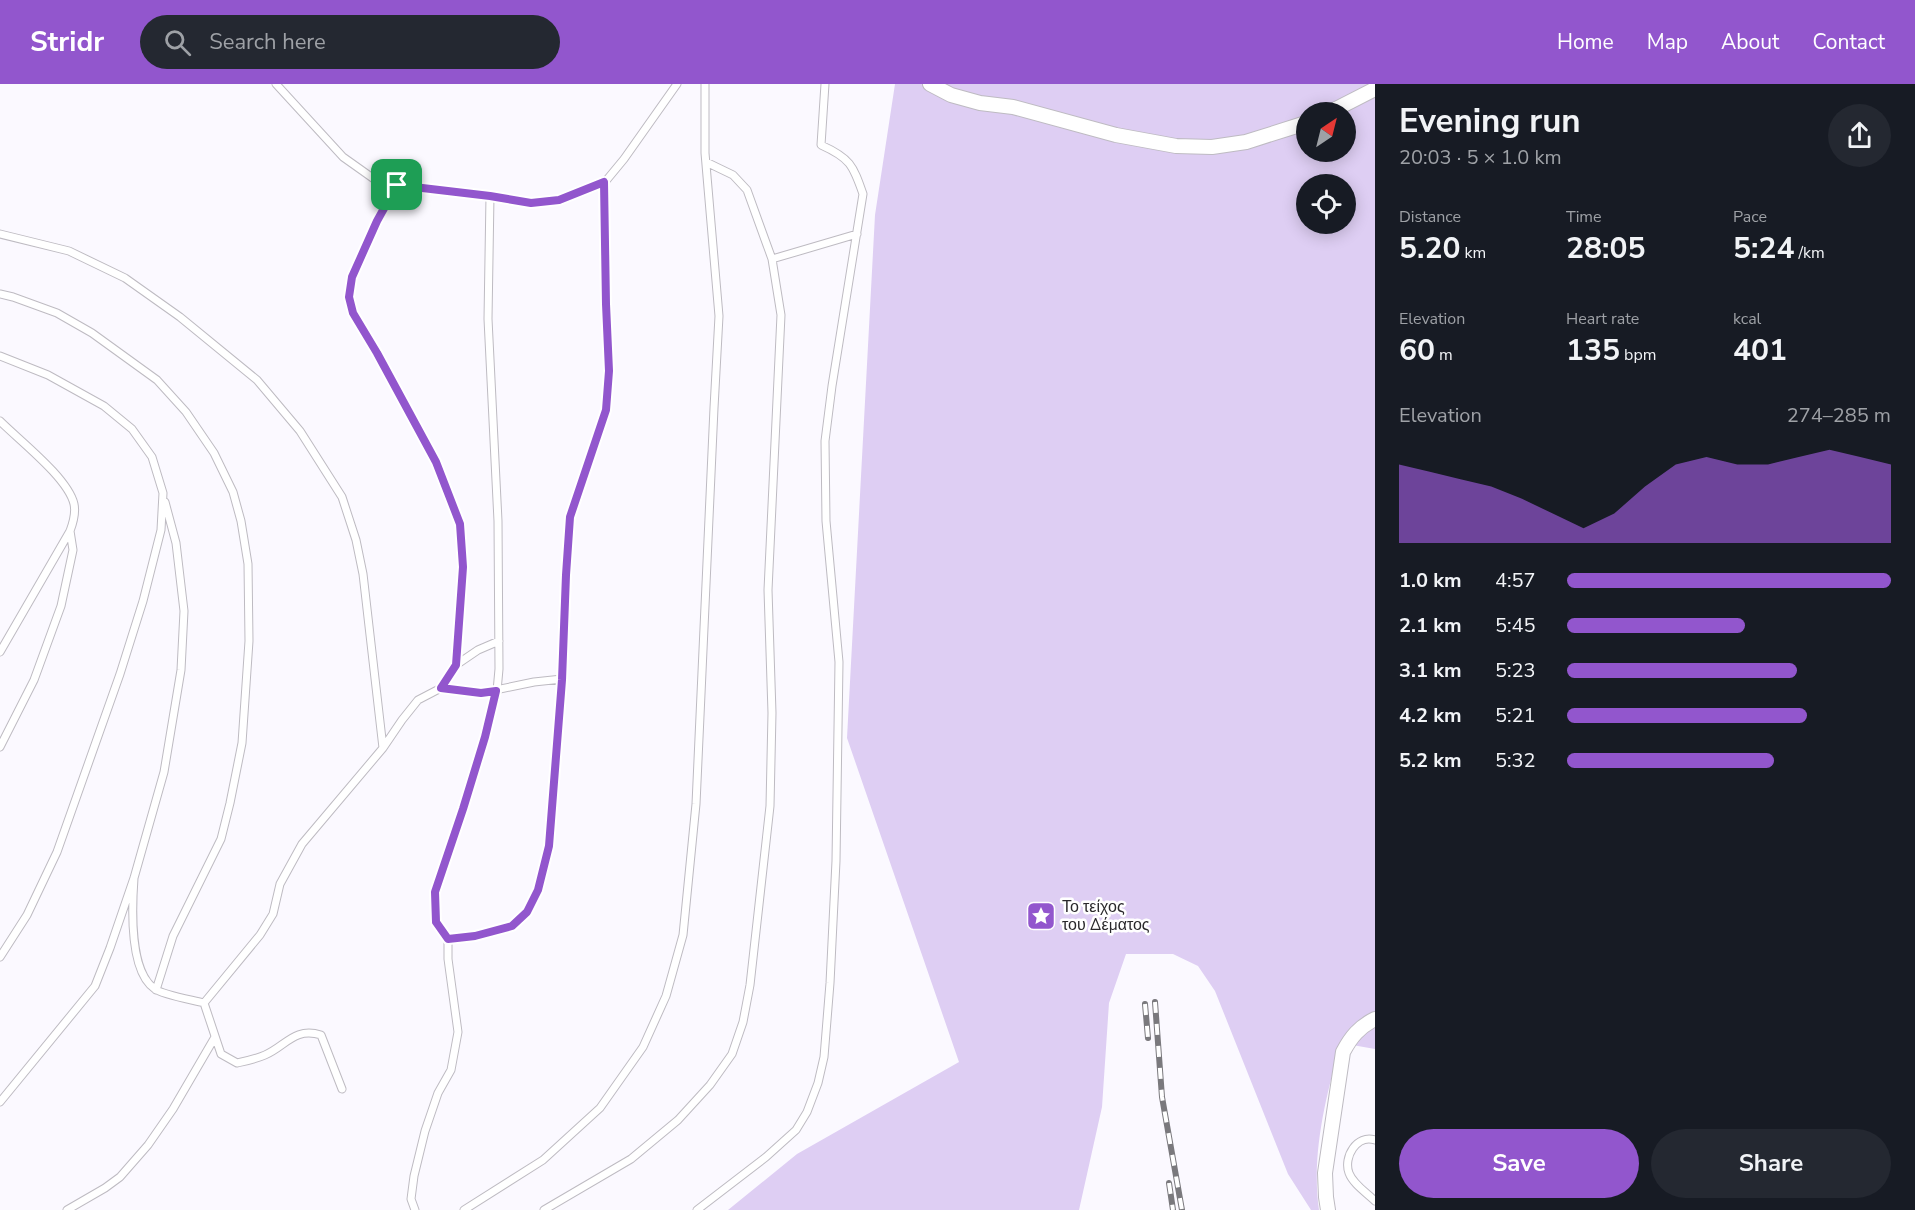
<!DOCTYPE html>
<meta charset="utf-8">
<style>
:root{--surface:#171b24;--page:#242831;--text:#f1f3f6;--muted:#9ea1a6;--accent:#9256cd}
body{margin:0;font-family:"Nunito Sans",sans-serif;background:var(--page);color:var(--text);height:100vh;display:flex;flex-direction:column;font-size:22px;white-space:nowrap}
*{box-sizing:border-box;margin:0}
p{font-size:20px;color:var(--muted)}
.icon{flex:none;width:33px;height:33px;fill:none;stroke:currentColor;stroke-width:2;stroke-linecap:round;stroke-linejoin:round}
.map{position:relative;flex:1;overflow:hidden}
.side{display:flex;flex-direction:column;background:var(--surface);width:540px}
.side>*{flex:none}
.needle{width:39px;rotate:35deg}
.buttons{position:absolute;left:1296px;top:18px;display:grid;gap:12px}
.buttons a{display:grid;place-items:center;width:60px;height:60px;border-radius:50%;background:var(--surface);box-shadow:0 3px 15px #0003;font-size:30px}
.pin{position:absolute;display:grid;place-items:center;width:51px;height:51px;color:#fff;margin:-26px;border-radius:12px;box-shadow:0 3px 9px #0006}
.round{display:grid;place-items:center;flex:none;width:63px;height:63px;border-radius:32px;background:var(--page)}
.overview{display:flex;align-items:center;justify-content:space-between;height:102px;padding:0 24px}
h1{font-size:33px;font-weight:700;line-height:45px}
.stats{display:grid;grid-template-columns:repeat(3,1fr);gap:9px;height:102px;padding:6px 24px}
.stats div{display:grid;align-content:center}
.stats b{font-size:30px;font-weight:700}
.stats small{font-size:16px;font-weight:400}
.stats p{font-size:16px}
.chart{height:168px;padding:12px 24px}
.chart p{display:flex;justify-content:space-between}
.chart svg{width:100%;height:108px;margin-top:6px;fill:var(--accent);opacity:.7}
.cta{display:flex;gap:12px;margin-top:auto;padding:12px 24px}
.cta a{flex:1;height:69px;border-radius:36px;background:var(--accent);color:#fff;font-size:24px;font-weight:700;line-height:69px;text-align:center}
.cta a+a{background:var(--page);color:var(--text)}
ul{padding:0 24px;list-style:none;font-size:20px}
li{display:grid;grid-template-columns:96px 72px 1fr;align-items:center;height:45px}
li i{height:15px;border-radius:8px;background:var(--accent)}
header{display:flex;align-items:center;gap:36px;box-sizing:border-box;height:84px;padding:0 30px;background:var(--accent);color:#fff}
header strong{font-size:28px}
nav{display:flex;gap:33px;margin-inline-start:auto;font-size:21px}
.search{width:420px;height:54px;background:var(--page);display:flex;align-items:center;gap:15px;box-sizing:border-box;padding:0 21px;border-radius:33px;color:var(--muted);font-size:22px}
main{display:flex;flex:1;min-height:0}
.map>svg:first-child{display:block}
.green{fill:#decef3;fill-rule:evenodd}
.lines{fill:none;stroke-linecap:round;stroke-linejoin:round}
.service-casing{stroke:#bebbc2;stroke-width:9}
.minor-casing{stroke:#bebbc2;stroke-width:16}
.service{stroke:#fff;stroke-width:7}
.minor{stroke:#fff;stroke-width:14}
.rail-casing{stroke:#7a797d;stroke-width:6}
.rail{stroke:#fff;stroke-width:4;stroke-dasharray:11;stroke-linecap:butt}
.route-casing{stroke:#fff;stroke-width:12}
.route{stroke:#9256cd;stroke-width:8}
.labels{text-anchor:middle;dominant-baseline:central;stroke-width:5;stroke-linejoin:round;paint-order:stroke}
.poi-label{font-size:16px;fill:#2a292c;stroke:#fff;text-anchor:start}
</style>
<header>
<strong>Stridr</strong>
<div class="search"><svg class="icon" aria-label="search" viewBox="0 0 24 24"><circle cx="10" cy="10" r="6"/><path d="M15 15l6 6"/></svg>Search here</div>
<nav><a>Home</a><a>Map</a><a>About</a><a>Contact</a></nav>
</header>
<main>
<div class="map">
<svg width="1375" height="1126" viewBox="0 0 1375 1126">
<rect width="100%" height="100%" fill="#fbf9ff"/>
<path class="green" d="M895 0H1375V965L1341 959C1326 1011 1311 1071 1319 1126H1311L1288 1090 1215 907 1198 882 1173 870H1126L1109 919 1102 1023 1079 1126H728L797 1070 959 978 847 654 875 131ZM1306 28H1346V68H1306ZM1306 100H1346V140H1306Z"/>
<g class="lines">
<g class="service-casing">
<path id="service" d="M276 0 343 73 374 95 397 101 377 137 352 193 349 213 353 229 377 269 436 378 460 440 463 483 456 581
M706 78 733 91 747 106 772 175
M397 101 490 112
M0 150 69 167 125 194 180 233 257 296 300 347 342 413 356 456 363 490 383 664 302 760 280 800 273 830 260 851 204 919C193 916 163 911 155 905 129 888 132 822 134 794
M0 210 13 213 57 229 92 249 157 296 186 328 214 369 233 408 241 437 248 480 249 557 242 659 230 719 221 755 173 852 156 906
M0 272 48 291 104 322 132 345 152 373 163 409 161 446 143 517 120 590 57 768 27 831 0 873
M0 337C20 357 68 394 74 420 76 429 73 439 70 447L0 568
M562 595 566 491 570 433 606 325 609 287 606 220 605 98
M441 604 456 581 478 566 499 557
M0 663 34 596 61 522 73 466 70 447
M383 664 402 636 418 616 441 604 481 609 534 598 562 595 549 762 538 806 527 828 512 842 475 852 448 855 436 838 435 808 463 725 485 653 497 607 499 585 498 437 488 235 490 112 531 119 559 116 605 98 624 75 677 0
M204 919 221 970 237 979C246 977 256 975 265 971 286 962 294 943 321 951L342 1005
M0 1018 95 902 110 864 134 794 164 688 181 586 184 527 176 459 165 418
M1375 1056C1357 1050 1343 1073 1349 1089 1353 1100 1367 1109 1375 1117
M67 1126 105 1104 120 1093 148 1061 173 1025 215 953
M415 1126 411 1115 414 1092 425 1047 438 1009 451 986 458 948 448 875V855
M464 1126 543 1076 600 1024 643 963 666 912 683 851 696 720 714 324 719 232 705 69V0
M544 1126 631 1075 678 1036 710 1001 732 970 743 938 750 901 770 722 772 629 768 506 781 231 772 175 857 150
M697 1126 766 1073 796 1046 807 1028 818 999 824 973 830 899 836 777 839 578 826 437 825 357 832 302 863 110C853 81 850 74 821 61L825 0"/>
</g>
<g class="minor-casing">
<path id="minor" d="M930 0 951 11 980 19 1013 23 1116 51 1176 62 1212 63 1246 58 1306 39
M1330 28 1375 5
M1328 1126 1326 1113 1325 1089 1343 968C1351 953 1359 943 1375 935"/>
</g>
<use href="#service" class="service"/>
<use href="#minor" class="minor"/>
<g class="rail-casing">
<path id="rail" d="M1155 918 1162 1013 1182 1126
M1145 920 1148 954
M1169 1099 1173 1126"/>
</g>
<use href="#rail" class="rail"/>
</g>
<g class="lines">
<g class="route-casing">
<path id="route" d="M604 98 606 220 609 287 606 326 570 433 566 491 562 596 549 762 538 806 527 828 512 842 475 852 448 855 436 838 435 808 463 725 485 653 496 607 481 609 441 604 456 581 463 483 460 440 436 378 377 269 353 229 349 213 352 193 377 137 397 101 490 112 531 119 559 116Z"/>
</g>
<use href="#route" class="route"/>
</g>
<defs>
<g id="sight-square" transform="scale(1.5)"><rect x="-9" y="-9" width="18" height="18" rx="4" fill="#9256cd" stroke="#fff"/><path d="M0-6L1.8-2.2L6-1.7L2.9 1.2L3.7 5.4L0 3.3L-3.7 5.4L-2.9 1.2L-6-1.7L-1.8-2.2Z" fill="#fff"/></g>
</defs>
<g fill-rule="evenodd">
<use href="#sight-square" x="1041" y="832"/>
</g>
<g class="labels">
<g class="poi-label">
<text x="1062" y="823">Το τείχος<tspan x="1062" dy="18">του Δέματος</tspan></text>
</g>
</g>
</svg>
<div class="buttons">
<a><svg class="needle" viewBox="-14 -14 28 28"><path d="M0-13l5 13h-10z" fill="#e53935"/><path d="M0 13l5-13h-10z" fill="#9ea1a6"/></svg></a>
<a><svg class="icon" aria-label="locate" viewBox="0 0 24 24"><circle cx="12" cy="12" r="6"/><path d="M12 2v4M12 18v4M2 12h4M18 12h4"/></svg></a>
</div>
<div class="pin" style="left:397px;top:101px;background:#1e9e55"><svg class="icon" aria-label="arrive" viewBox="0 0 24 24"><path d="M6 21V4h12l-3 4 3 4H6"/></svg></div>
</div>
<section class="side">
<div class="overview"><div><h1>Evening run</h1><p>20:03 · 5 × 1.0 km</p></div><a class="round"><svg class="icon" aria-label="share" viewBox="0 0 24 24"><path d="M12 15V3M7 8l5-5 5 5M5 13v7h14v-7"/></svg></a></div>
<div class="stats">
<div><p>Distance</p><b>5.20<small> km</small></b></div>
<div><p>Time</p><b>28:05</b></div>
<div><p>Pace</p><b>5:24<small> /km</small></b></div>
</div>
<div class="stats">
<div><p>Elevation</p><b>60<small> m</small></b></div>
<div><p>Heart rate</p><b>135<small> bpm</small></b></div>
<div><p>kcal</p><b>401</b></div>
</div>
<div class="chart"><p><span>Elevation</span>274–285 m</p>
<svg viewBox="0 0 160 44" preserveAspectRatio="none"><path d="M0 44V12L10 15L20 18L30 21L40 26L50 32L60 38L70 32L80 21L90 12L100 9L110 12L120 12L130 9L140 6L150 9L160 12V44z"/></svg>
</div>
<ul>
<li><b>1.0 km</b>4:57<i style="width:100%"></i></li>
<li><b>2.1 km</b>5:45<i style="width:55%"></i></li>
<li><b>3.1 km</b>5:23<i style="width:71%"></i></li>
<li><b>4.2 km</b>5:21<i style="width:74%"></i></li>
<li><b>5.2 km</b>5:32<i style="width:64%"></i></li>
</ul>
<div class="cta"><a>Save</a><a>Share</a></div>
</section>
</main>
